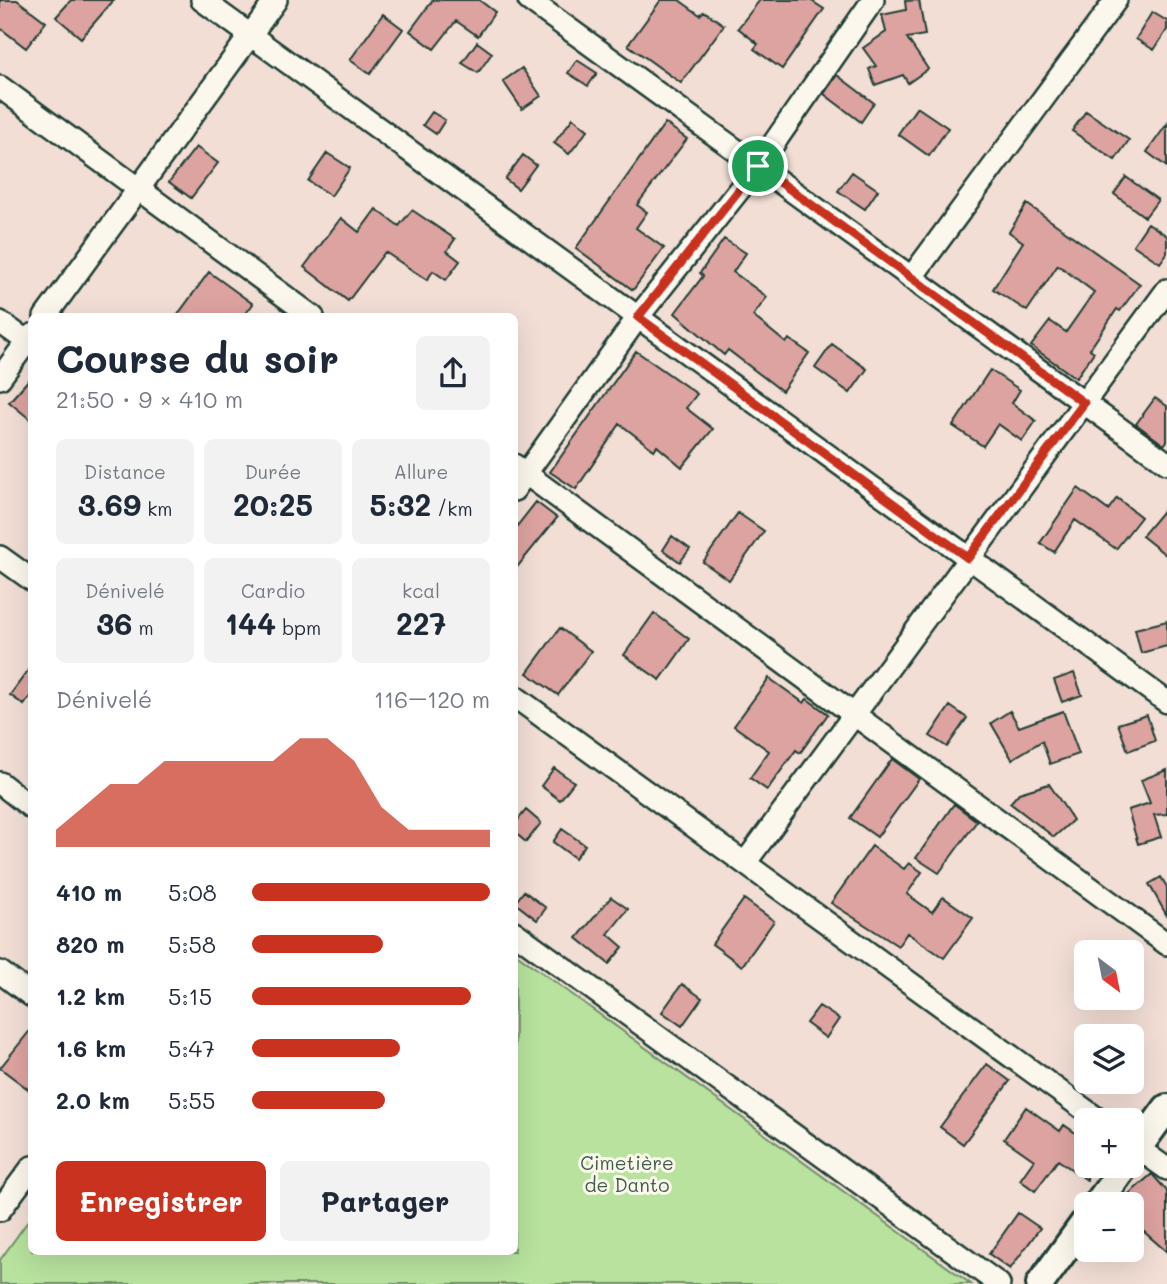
<!DOCTYPE html>
<html lang="fr">
<meta charset="utf-8">
<style>
:root{--surface:#fff;--page:#f2f2f3;--text:#1f2937;--muted:#747a83;--accent:#c8321e}
body{margin:0;font-family:Mali,sans-serif;background:var(--page);color:var(--text);height:100vh;display:flex;flex-direction:column;font-size:26px;white-space:nowrap}
*{box-sizing:border-box;margin:0}
p{font-size:23px;color:var(--muted)}
.icon{flex:none;width:38px;height:38px;fill:none;stroke:currentColor;stroke-width:2;stroke-linecap:round;stroke-linejoin:round}
.map{position:relative;flex:1;overflow:hidden}
.drawer{position:absolute;left:28px;top:313px;width:490px;height:942px;display:flex;flex-direction:column;background:var(--surface);border-radius:10px;box-shadow:0 7px 28px #0002}
.drawer>*{flex:none}
.needle{width:46px;rotate:148deg}
.controls{position:absolute;left:1074px;top:940px;display:grid;gap:14px}
.controls a{display:grid;place-items:center;width:70px;height:70px;border-radius:10px;background:var(--surface);box-shadow:0 7px 28px #0002;font-size:35px}
.pin{position:absolute;display:grid;place-items:center;width:60px;height:60px;color:#fff;margin:-30px;border:4px solid #fff;border-radius:50%;box-shadow:0 2px 7px #0007}
.round{display:grid;place-items:center;flex:none;width:74px;height:74px;border-radius:10px;background:var(--page)}
.overview{display:flex;align-items:center;justify-content:space-between;height:119px;padding:0 28px}
h1{font-size:38px;font-weight:700;line-height:52px}
.figures{display:grid;grid-template-columns:repeat(3,1fr);gap:10px;height:119px;padding:7px 28px}
.figures div{display:grid;align-content:center;border-radius:10px;background:var(--page);text-align:center}
.figures b{font-size:30px;font-weight:700}
.figures small{font-size:19px;font-weight:400}
.figures p{font-size:19px}
.chart{height:196px;padding:14px 28px}
.chart p{display:flex;justify-content:space-between}
.chart svg{width:100%;height:126px;margin-top:7px;fill:var(--accent);opacity:.7}
.cta{display:flex;gap:14px;margin-top:auto;padding:14px 28px}
.cta a{flex:1;height:80px;border-radius:10px;background:var(--accent);color:#fff;font-size:28px;font-weight:700;line-height:80px;text-align:center}
.cta a+a{background:var(--page);color:var(--text)}
ul{padding:0 28px;list-style:none;font-size:23px}
li{display:grid;grid-template-columns:112px 84px 1fr;align-items:center;height:52px}
li i{height:18px;border-radius:9px;background:var(--accent)}
.map>svg:first-child{display:block}
.green{fill:#b8e29e;stroke:#6c9069;stroke-width:2}
.building{fill:#dda3a0;stroke:#1f3d34;stroke-width:2}
.lines{fill:none;stroke-linecap:round;stroke-linejoin:round}
.minor-casing{stroke:#1f3d34;stroke-width:26}
.tertiary-casing{stroke:#1f3d34;stroke-width:32}
.minor{stroke:#fbf7ec;stroke-width:21}
.tertiary{stroke:#fbf7ec;stroke-width:26}
.route-casing{stroke:#fff;stroke-width:14}
.route{stroke:#c8321e;stroke-width:9}
.labels{text-anchor:middle;dominant-baseline:central;stroke-width:6;stroke-linejoin:round;paint-order:stroke}
.park-label{font-size:19px;fill:#3e5e49;stroke:#fbf7ec}
</style>
<div class="map">
<svg width="1167" height="1284" viewBox="0 0 1167 1284">
<rect width="100%" height="100%" fill="#f2ded5"/>
<filter id="ink" filterUnits="userSpaceOnUse"><feTurbulence type="fractalNoise" baseFrequency=".0143" numOctaves="2"/><feDisplacementMap in="SourceGraphic" scale="14" xChannelSelector="R" yChannelSelector="G"/><feConvolveMatrix kernelMatrix="1 2 1 2 8 2 1 2 1" color-interpolation-filters="sRGB"/></filter>
<g filter="url(#ink)">
<path class="green" d="M515 953 971 1284H0V1260L31 1217 32 1251H514Z"/>
<path class="building" d="M0 0H17L46 22 26 48 0 28Z
M71 0H114L81 38 56 17Z
M433 0H479L495 12 478 36 456 21 434 49 410 31Z
M661 0H679L700 15 704 11 724 25 681 83 628 45Z
M760 0H810L824 9 782 69 754 49 758 44 738 28Z
M919 0 925 35 907 38 928 69 908 83 903 75 875 85 869 69 876 66 863 48 886 32 882 15 906 10 905 1Z
M1152 12 1167 21V30L1154 50 1136 39Z
M383 14 403 29 370 74 350 60Z
M477 42 492 53 478 73 462 63Z
M577 60 597 73 588 86 568 73Z
M522 68 541 96 522 109 503 81Z
M837 75 874 103 861 122 824 94Z
M917 107 948 128 929 156 898 134Z
M1086 111 1129 140 1115 160 1072 131Z
M432 112 445 120 436 134 423 125Z
M573 118 588 130 569 154 554 143Z
M665 123 687 139 637 205 647 212 636 228 664 248 633 290 576 248Z
M1167 124V167L1147 152Z
M196 147 218 163 191 198 169 182Z
M327 153 350 168 331 196 308 181Z
M523 155 536 165 518 189 505 179Z
M852 172 878 190 865 209 838 191Z
M1126 177 1158 200 1145 217 1114 194Z
M1027 204 1140 284 1120 311 1117 309 1090 349 1094 352 1076 378 1031 346 1050 321 1066 332 1094 292 1058 265 1027 311 993 289 1023 242 1009 232Z
M376 209 399 226 412 210 455 239 447 251 460 261 446 280 433 271 427 280 385 252 348 301 304 267 341 218 359 232Z
M1148 223 1167 236V253L1160 263 1133 245Z
M724 239 746 253 733 272 767 297 753 316 786 343 789 339 809 353 782 391 728 350 724 355 675 313 703 276 700 273Z
M209 272 253 304 243 317H176Z
M832 344 867 369 850 393 815 368Z
M636 351 697 394 686 408 713 429 682 467 657 446 654 450 620 424 576 489 550 472Z
M990 370 1020 390 1012 403 1036 421 1022 441 998 424 983 446 953 426Z
M32 376V421L9 402Z
M1155 398 1167 406V441L1164 445 1136 424Z
M1078 488 1108 510 1117 498 1141 517 1116 549 1075 520 1054 552 1040 543Z
M536 502 557 518 514 571V530Z
M1167 506V556L1142 536Z
M738 513 764 531 729 580 703 562Z
M672 536 690 549 680 562 663 550Z
M654 613 689 639 660 680 624 655Z
M1167 621V646L1141 653 1135 629Z
M560 628 591 651 558 695 527 673Z
M32 665V694L24 705 10 695Z
M1074 673 1082 695 1062 702 1054 680Z
M769 678 804 703 807 699 828 714 800 753 796 750 767 790 750 778 769 751 734 726Z
M950 706 967 718 947 747 930 736Z
M1010 711 1019 727 1063 711 1079 754 1050 764 1042 741 1012 759 991 723Z
M1147 715 1155 741 1128 751 1118 724Z
M892 759 919 779 877 837 850 818Z
M554 768 574 782 560 800 541 786Z
M1167 770V814L1154 815 1161 837 1138 844 1128 810 1150 803 1141 780Z
M1049 784 1073 820 1054 837 1010 803 1019 793Z
M954 804 977 821 939 873 916 858Z
M526 810 541 823 526 842 514 832V825Z
M562 829 585 845 575 858 553 842Z
M872 846 904 869 909 863 922 872 907 894 932 912 943 897 973 918 944 958 907 933 898 946 831 903Z
M1161 877 1167 887V916L1149 884Z
M524 891 546 908 537 920 515 903Z
M611 897 628 909 608 934 623 947 609 964 577 938Z
M744 899 774 921 742 966 712 944Z
M682 984 702 998 682 1026 662 1012Z
M819 1006 839 1019 826 1038 806 1023Z
M32 1028V1092L0 1068Z
M987 1064 1010 1081 963 1144 940 1127Z
M1026 1107 1060 1131 1064 1125 1087 1141V1180L1058 1160 1035 1191 1020 1180 1034 1160 1004 1139Z
M1152 1174 1167 1191V1252L1143 1231 1132 1245V1204H1117Z
M1018 1213 1040 1228 1010 1269 989 1254Z"/>
<g class="lines">
<g class="minor-casing">
<path id="minor" d="M202 0 1167 702
M529 0 1167 463
M0 87 313 317
M911 278 1116 0
M45 317 276 0
M0 322 32 345
M0 378 32 335
M514 465 1167 944
M514 490 638 317 758 166 873 0
M0 557 32 580
M514 696 1099 1120
M0 783 32 808
M745 863 1167 290
M514 932 999 1284
M0 972 32 996
M1132 1144 1167 1169
M0 1210 32 1167"/>
</g>
<g class="tertiary-casing">
<path id="tertiary" d="M1132 1156 1167 1108
M1097 1204 1125 1166
M1040 1284 1087 1219"/>
</g>
<use href="#minor" class="minor"/>
<use href="#tertiary" class="tertiary"/>
</g>
</g>
<g class="lines" filter="url(#ink)">
<g class="route-casing">
<path id="route" d="M758 166 1084 403 968 558 638 317Z"/>
</g>
<use href="#route" class="route"/>
</g>
<g class="labels">
<g class="park-label">
<text x="627" y="1162">Cimetière<tspan x="627" dy="22">de Danto</tspan></text>
</g>
</g>
</svg>
<div class="controls">
<a><svg class="needle" viewBox="-14 -14 28 28"><path d="M0-13l5 13h-10z" fill="#e53935"/><path d="M0 13l5-13h-10z" fill="#747a83"/></svg></a>
<a><svg class="icon" aria-label="layers" viewBox="0 0 24 24"><path d="M12 4l9 5-9 5-9-5zM3 14l9 5 9-5"/></svg></a>
<a>+</a>
<a>−</a>
</div>
<div class="pin" style="left:758px;top:166px;background:#1e9e55"><svg class="icon" aria-label="arrive" viewBox="0 0 24 24"><path d="M6 21V4h12l-3 4 3 4H6"/></svg></div>
<section class="drawer">
<div class="overview"><div><h1>Course du soir</h1><p>21:50 · 9 × 410 m</p></div><a class="round"><svg class="icon" aria-label="share" viewBox="0 0 24 24"><path d="M12 15V3M7 8l5-5 5 5M5 13v7h14v-7"/></svg></a></div>
<div class="figures">
<div><p>Distance</p><b>3.69<small> km</small></b></div>
<div><p>Durée</p><b>20:25</b></div>
<div><p>Allure</p><b>5:32<small> /km</small></b></div>
</div>
<div class="figures">
<div><p>Dénivelé</p><b>36<small> m</small></b></div>
<div><p>Cardio</p><b>144<small> bpm</small></b></div>
<div><p>kcal</p><b>227</b></div>
</div>
<div class="chart"><p><span>Dénivelé</span>116–120 m</p>
<svg viewBox="0 0 160 44" preserveAspectRatio="none"><path d="M0 44V38L10 30L20 22L30 22L40 14L50 14L60 14L70 14L80 14L90 6L100 6L110 14L120 30L130 38L140 38L150 38L160 38V44z"/></svg>
</div>
<ul>
<li><b>410 m</b>5:08<i style="width:100%"></i></li>
<li><b>820 m</b>5:58<i style="width:55%"></i></li>
<li><b>1.2 km</b>5:15<i style="width:92%"></i></li>
<li><b>1.6 km</b>5:47<i style="width:62%"></i></li>
<li><b>2.0 km</b>5:55<i style="width:56%"></i></li>
</ul>
<div class="cta"><a>Enregistrer</a><a>Partager</a></div>
</section>
</div>
